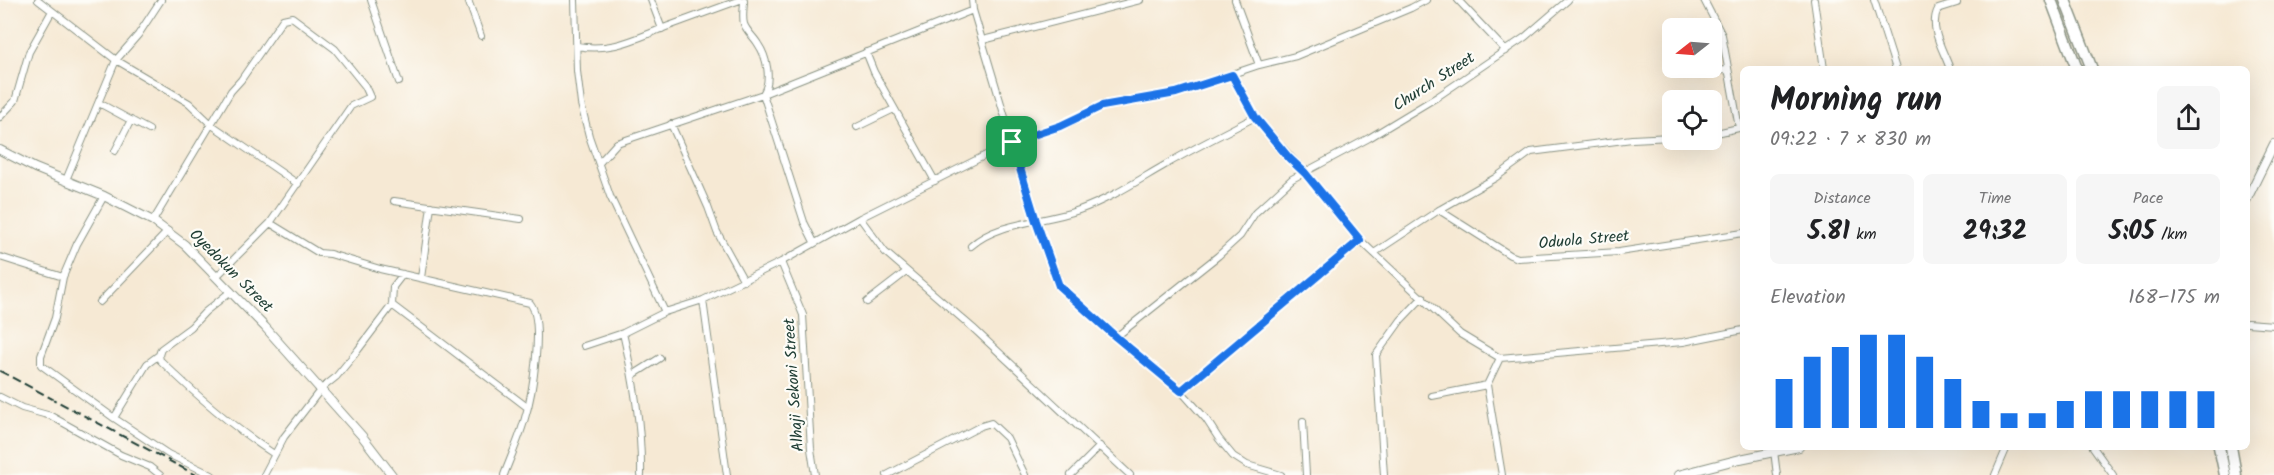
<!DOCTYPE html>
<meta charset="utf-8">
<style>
:root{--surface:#fff;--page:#f6f6f6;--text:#202124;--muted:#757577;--accent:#1a73e8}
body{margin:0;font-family:Kalam,sans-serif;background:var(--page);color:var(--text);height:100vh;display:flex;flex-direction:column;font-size:22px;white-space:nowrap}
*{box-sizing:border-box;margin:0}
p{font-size:20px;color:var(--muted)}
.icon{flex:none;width:33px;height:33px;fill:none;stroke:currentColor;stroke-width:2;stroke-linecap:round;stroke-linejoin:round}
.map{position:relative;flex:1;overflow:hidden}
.sheet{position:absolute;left:1740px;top:66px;width:510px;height:384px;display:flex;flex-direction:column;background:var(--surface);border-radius:9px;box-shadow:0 6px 24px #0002}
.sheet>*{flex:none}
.needle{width:39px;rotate:253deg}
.controls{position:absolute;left:1662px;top:18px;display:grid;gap:12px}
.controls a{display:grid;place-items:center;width:60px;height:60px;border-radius:9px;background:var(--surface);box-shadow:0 6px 24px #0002;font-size:30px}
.pin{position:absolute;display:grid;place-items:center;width:51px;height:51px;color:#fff;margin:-26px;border-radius:12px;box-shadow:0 3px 9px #0006}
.round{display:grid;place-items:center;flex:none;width:63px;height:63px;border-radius:9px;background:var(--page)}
.headline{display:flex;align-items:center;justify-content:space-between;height:102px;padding:0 30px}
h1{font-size:33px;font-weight:700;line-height:45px}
.stats{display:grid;grid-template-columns:repeat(3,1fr);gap:9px;height:102px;padding:6px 30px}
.stats div{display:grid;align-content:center;border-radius:9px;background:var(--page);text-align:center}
.stats b{font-size:26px;font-weight:700}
.stats small{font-size:16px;font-weight:400}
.stats p{font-size:16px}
.chart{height:168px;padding:12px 30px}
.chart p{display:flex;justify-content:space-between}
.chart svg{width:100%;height:108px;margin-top:6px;stroke:var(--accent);stroke-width:6}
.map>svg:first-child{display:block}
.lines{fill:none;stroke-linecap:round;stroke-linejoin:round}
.minor-casing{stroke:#8a9384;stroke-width:8}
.tertiary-casing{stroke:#8a9384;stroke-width:10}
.primary-casing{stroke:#8a9384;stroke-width:13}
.minor{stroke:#fff;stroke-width:6}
.tertiary{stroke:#fff;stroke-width:8}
.primary{stroke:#fff;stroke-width:10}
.rail{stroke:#1f3d34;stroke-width:2;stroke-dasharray:9 4.5;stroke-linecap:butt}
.route-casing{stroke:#fff;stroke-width:12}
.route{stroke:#1a73e8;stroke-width:8}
.labels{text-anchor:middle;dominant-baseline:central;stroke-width:4.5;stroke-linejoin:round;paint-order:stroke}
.street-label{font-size:16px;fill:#1f3d34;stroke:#fdfcf7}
</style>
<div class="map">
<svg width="2274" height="475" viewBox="0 0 2274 475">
<rect width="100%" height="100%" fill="#fdfcf7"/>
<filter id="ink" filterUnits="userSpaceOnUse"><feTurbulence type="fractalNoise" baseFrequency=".0167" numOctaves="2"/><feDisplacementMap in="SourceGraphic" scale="12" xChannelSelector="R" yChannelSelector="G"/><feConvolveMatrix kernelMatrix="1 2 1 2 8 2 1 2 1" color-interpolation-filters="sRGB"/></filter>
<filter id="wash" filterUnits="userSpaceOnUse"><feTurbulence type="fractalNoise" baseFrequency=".008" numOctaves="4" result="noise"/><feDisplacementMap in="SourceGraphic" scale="24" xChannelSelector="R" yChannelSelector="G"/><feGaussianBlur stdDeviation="1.35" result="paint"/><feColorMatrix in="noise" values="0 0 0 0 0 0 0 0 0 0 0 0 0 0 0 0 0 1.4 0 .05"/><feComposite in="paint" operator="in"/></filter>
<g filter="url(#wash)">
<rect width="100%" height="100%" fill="#f6e9d4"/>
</g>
<g filter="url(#ink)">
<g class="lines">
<g class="minor-casing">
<path id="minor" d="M38 0 116 60 189 103 212 125 298 184
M371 0 399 82
M468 0 481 36
M575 0 577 71 581 104 589 136 610 196 665 312
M651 0 662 29
M744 0C744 8 742 16 744 24 747 32 754 37 758 44 767 57 772 80 763 94L804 222 814 242
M972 0 973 10 1036 221 1059 286 1116 337 1181 391 1206 419 1219 439 1233 456 1247 465 1281 475
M1235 0 1259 65
M1458 0 1506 51
M1704 0 1722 35 1739 128
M1814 0 1824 69
M1874 0 1896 69
M983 40 1140 0
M577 46C612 52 634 39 666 27 691 18 715 9 740 0
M866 52 874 72 935 181
M1950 69C1944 51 1928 28 1938 9L1957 3
M1681 71 1727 70
M1232 75 1255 117 1305 173 1360 240 1460 334 1500 358 1683 342 1743 330
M99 103 149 130
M0 117 15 101 29 52 52 11
M671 124 708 207 717 232 744 281
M857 127 894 109
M1712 134 1743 127
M115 151 131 120
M600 162 617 143 763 94 973 10
M66 180 116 60 138 35 161 0
M104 196 77 244 63 277 55 318 41 356V365L114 418 168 454 212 475
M394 201 521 219
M1439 210 1510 255 1518 258 1619 252 1743 233
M860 218 885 252 973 328 1130 475
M153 221 231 91 241 80 283 19 292 17 335 49 365 86 370 97 351 106 270 223 217 276
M270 223 319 253 330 254 380 269 530 303C545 321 532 396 525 418 520 437 511 456 504 475
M971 246C999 221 1044 223 1079 210 1110 199 1137 181 1165 165 1194 148 1225 133 1255 117
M1374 253 1439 210 1495 178 1531 152 1632 139 1672 137
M0 257 63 277
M781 262 803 315 811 449 815 475
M421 278 431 206
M231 291 205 312 191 327 161 349 159 355 160 360C196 395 232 427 274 454
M703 300 727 475
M100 302 168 231
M867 302 906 272
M392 305 527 407
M2247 323 2274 325
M623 333C634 380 642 427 641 475
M1116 337 1218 256 1240 236 1255 213 1292 179 1369 138 1437 97 1525 37 1568 0
M584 346 623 333 665 312 703 300 781 262 860 218 1012 142 1061 126 1102 106 1176 93 1259 65 1296 56 1411 8 1426 0
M1500 358 1487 385 1502 475
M633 375 660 358
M1181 391 1360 240
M1432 396 1487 385
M0 397 22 408 51 416 121 455 150 467 160 475
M114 418 147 364 159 355
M1303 421 1306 475
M2093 447 2113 475
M1774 451 1777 475
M264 475 284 437 321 389 336 377 358 350 392 305 393 287 403 274
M887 475 981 426 991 423 1007 438 1025 475
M1071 475 1100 446
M1384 475 1376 355 1401 320 1423 297
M1995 475 2007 447"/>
</g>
<g class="tertiary-casing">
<path id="tertiary" d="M0 150 35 168 104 196 153 221 185 245 265 327 362 436 392 475
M2247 199 2274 144
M1678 475 1740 459 1799 447"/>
</g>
<g class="primary-casing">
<path id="primary" d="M2051 0 2077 69
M2065 0 2092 69
M2219 447 2225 475
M2231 447 2236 475"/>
</g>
<use href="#minor" class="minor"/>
<use href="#tertiary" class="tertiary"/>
<use href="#primary" class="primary"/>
<path class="rail" d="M0 371 196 475"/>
</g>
</g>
<g class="lines" filter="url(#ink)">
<g class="route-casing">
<path id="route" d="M1232 75 1255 117 1289 158 1305 173 1360 240 1181 391 1116 337 1059 286 1036 221 1012 142 1060 126 1102 106 1176 93Z"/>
</g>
<use href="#route" class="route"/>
</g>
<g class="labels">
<g class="street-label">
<text transform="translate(1434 82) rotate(-33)">Church Street</text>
<text transform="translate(1584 240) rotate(-5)">Oduola Street</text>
<text transform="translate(231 271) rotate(45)">Oyedokun Street</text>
<text transform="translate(794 385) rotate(-94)">Alhaji Sekoni Street</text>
</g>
</g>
</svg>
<div class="controls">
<a><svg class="needle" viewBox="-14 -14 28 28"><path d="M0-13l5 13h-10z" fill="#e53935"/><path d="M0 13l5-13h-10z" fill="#757577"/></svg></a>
<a><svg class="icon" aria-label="locate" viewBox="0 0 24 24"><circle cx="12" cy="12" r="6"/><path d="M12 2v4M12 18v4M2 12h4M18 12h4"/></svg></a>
</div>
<div class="pin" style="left:1012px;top:142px;background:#1e9e55"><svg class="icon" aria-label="arrive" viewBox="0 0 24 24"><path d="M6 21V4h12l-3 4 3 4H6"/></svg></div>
<section class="sheet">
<div class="headline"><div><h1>Morning run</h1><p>09:22 · 7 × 830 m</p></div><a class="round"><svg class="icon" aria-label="share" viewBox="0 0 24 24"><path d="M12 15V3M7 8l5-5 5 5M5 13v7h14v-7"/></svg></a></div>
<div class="stats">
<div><p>Distance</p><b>5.81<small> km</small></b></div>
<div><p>Time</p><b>29:32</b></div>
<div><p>Pace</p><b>5:05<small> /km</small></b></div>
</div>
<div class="chart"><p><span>Elevation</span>168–175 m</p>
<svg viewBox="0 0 160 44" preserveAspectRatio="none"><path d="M5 44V24M15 44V15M25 44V11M35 44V6M45 44V6M55 44V15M65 44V24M75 44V33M85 44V38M95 44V38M105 44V33M115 44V29M125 44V29M135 44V29M145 44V29M155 44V29"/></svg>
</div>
</section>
</div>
